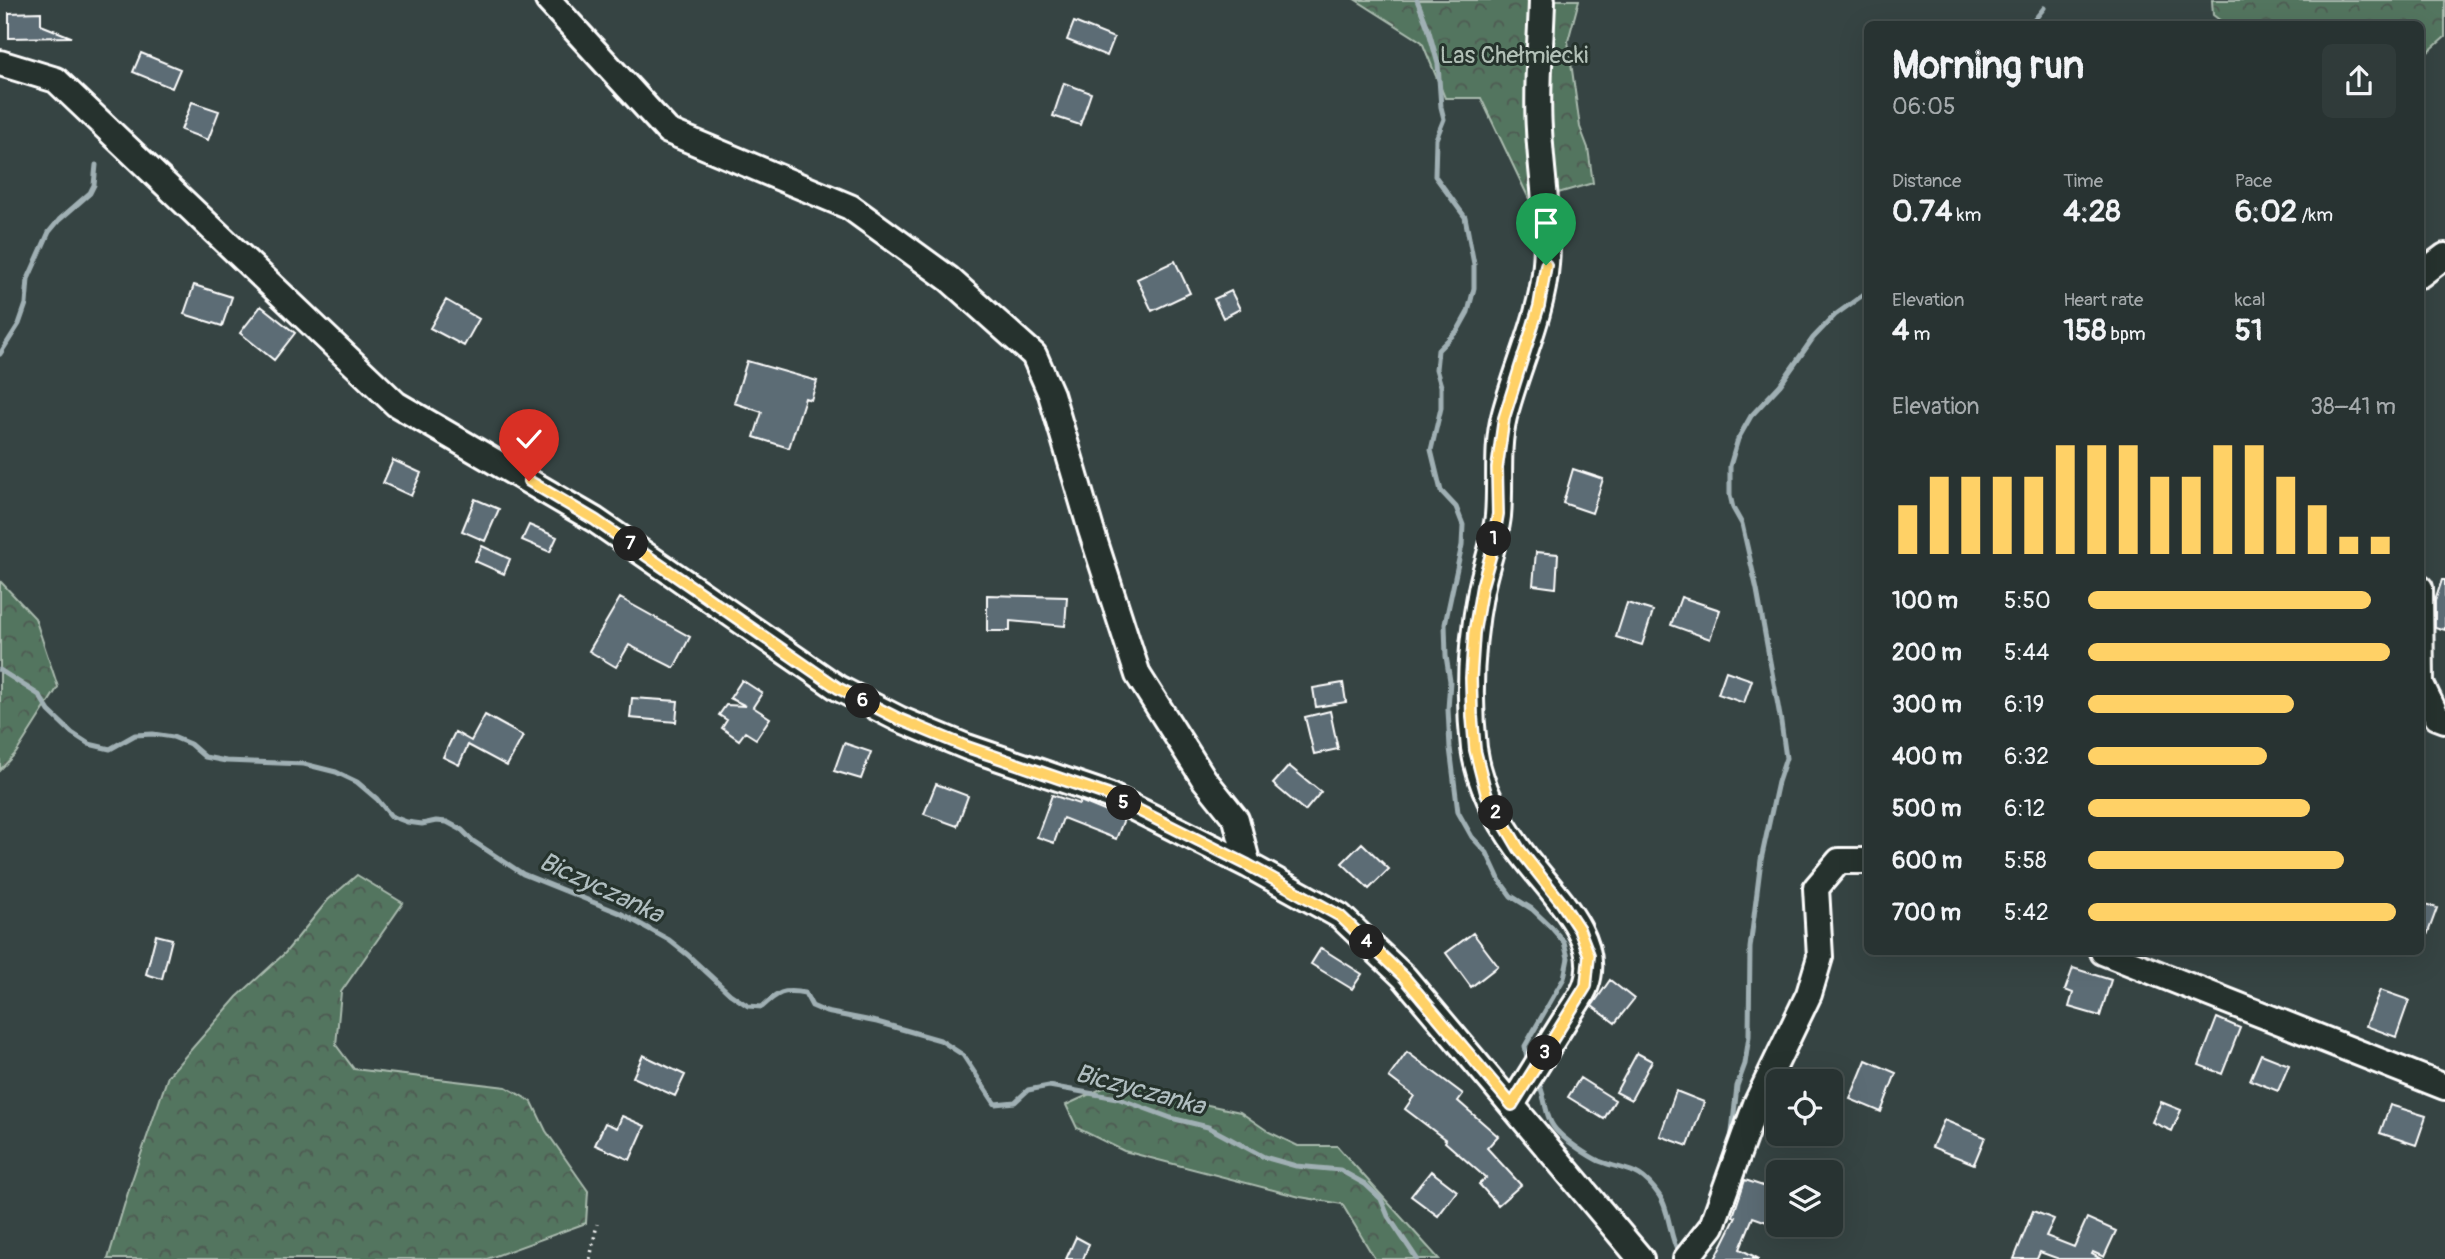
<!DOCTYPE html>
<meta charset="utf-8">
<style>
:root{--surface:#283332;--page:#303b3a;--text:#f1f3f6;--muted:#a5aaac;--line:#444e4d;--accent:#ffd166}
body{margin:0;font-family:Pangolin,sans-serif;background:var(--page);color:var(--text);height:100vh;display:flex;flex-direction:column;font-size:26px;white-space:nowrap}
*{box-sizing:border-box;margin:0}
p{font-size:23px;color:var(--muted)}
.icon{flex:none;width:38px;height:38px;fill:none;stroke:currentColor;stroke-width:2;stroke-linecap:round;stroke-linejoin:round}
.map{position:relative;flex:1;overflow:hidden}
.panel{position:absolute;left:1864px;top:21px;width:560px;height:934px;display:flex;flex-direction:column;background:var(--surface);border-radius:10px;box-shadow:0 7px 28px #0002,0 0 0 2px var(--line)}
.panel>*{flex:none}
.fabs{position:absolute;left:1766px;top:1069px;display:grid;gap:14px}
.fabs a{display:grid;place-items:center;width:77px;height:77px;border-radius:10px;background:var(--surface);box-shadow:0 7px 28px #0002,0 0 0 2px var(--line);font-size:35px}
.pin{position:absolute;display:grid;place-items:center;width:60px;height:60px;color:#fff;margin:-72px -30px;border-radius:50% 50% 50% 0;rotate:-45deg;box-shadow:0 0 7px #0007}
.pin .icon{rotate:45deg}
.km{position:absolute;width:35px;height:35px;margin:-18px;border-radius:50%;background:#222;color:#fff;font-size:19px;line-height:35px;text-align:center}
.round{display:grid;place-items:center;flex:none;width:74px;height:74px;border-radius:10px;background:var(--page)}
.summary{display:flex;align-items:center;justify-content:space-between;height:119px;padding:0 28px}
h1{font-size:38px;font-weight:800;line-height:52px}
.figures{display:grid;grid-template-columns:repeat(3,1fr);gap:10px;height:119px;padding:7px 28px}
.figures div{display:grid;align-content:center}
.figures b{font-size:30px;font-weight:800}
.figures small{font-size:19px;font-weight:400}
.figures p{font-size:19px}
.chart{height:196px;padding:14px 28px}
.chart p{display:flex;justify-content:space-between}
.chart svg{width:100%;height:126px;margin-top:7px;stroke:var(--accent);stroke-width:6}
ul{padding:0 28px;list-style:none;font-size:23px}
li{display:grid;grid-template-columns:112px 84px 1fr;align-items:center;height:52px}
li i{height:18px;border-radius:9px;background:var(--accent)}
.map>svg:first-child{display:block}
.forest{fill:url(#forest-crowns);stroke:#a9baae;stroke-width:2}
.lines{fill:none;stroke-linecap:round;stroke-linejoin:round}
.stream{stroke:#a0b0b4;stroke-width:5}
.building{fill:#5c6c75;stroke:#fff;stroke-width:2}
.minor-casing{stroke:#fff;stroke-width:30}
.path{stroke:#fff;stroke-width:3.5;stroke-dasharray:2 5;stroke-linecap:butt}
.minor{stroke:#26332d;stroke-width:24}
.route-casing{stroke:#fff;stroke-width:14}
.route{stroke:#ffd166;stroke-width:9}
.labels{text-anchor:middle;dominant-baseline:central;stroke-width:6;stroke-linejoin:round;paint-order:stroke}
.park-label{font-size:24px;fill:#b2c0b7;stroke:#26332d}
.water-label{font-size:26px;font-style:italic;fill:#b0bec0;stroke:#26332d}
</style>
<div class="map">
<svg width="2445" height="1259" viewBox="0 0 2445 1259">
<defs>
<pattern id="forest-crowns" width="20" height="18" patternUnits="userSpaceOnUse" patternTransform="scale(1.75)"><rect width="20" height="18" fill="#53745e"/><path d="M2 6a3 3 0 1 1 6 0M12 15a3 3 0 1 1 6 0" fill="none" stroke="#4e5a52"/></pattern>
</defs>
<rect width="100%" height="100%" fill="#364443"/>
<filter id="ink" filterUnits="userSpaceOnUse"><feTurbulence type="fractalNoise" baseFrequency=".0143" numOctaves="2"/><feDisplacementMap in="SourceGraphic" scale="14" xChannelSelector="R" yChannelSelector="G"/><feConvolveMatrix kernelMatrix="1 2 1 2 8 2 1 2 1" color-interpolation-filters="sRGB"/></filter>
<g filter="url(#ink)">
<path class="forest" d="M1356 0H1579L1568 41 1580 127 1588 148 1593 183 1530 201 1481 98H1445L1422 42Z
M2212 0H2445V37L2420 59V24H2225L2213 15Z
M0 581 35 618 58 687 16 753 0 770Z
M357 875 403 903 341 992 336 1045 354 1069 506 1087 532 1102 546 1131 588 1191 586 1223 487 1259H108L130 1186 168 1076 237 997 285 953 328 900Z
M1114 1083 1137 1084 1208 1105 1240 1112 1269 1132 1298 1146H1337L1439 1259H1375L1342 1204 1300 1197 1124 1151 1077 1128 1066 1105Z"/>
<g class="lines">
<path class="stream" d="M1417 0 1428 28 1438 64 1441 107 1444 119 1436 139 1435 176 1465 217 1474 264V288L1468 312 1458 330 1438 350 1436 369 1441 386V408L1431 450 1441 491 1456 507 1463 525 1462 545 1445 624 1446 656 1450 681 1448 709 1450 748 1458 812 1472 837 1487 853 1500 881 1511 896 1532 909 1551 927 1564 942 1568 958 1564 978 1525 1046 1528 1064
M2031 24 2044 8
M0 354 19 324 26 304 28 279 49 232 59 220 90 193 94 185 96 165
M0 670 39 695 49 711 72 733 89 744 110 749 135 735 153 734 173 737 190 744 205 757 226 761 304 764 336 772 357 782 377 799 391 816 407 822 422 824 436 821 447 822 462 830 473 841 523 874 620 913 669 940 688 955 730 994 748 1006 762 1007C778 992 783 989 805 993L812 1006 826 1012 877 1022 940 1040 963 1055 995 1104 1015 1102 1028 1090 1049 1086 1117 1098 1171 1118 1208 1127 1264 1157 1296 1166 1340 1170 1365 1184 1381 1199 1388 1216 1417 1259
M1537 1079C1547 1096 1543 1119 1559 1133 1569 1143 1587 1155 1599 1161 1627 1172 1639 1166 1659 1195 1670 1210 1669 1238 1680 1256
M1731 1141 1737 1086 1745 1064 1749 1036 1750 948 1761 860 1778 782 1786 758 1781 722 1757 590 1742 524 1733 508 1730 495V466L1738 439 1751 416 1780 385 1813 338 1835 315 1867 292"/>
</g>
<path class="building" d="M41 12V25L71 37 9 38V13Z
M1074 22 1114 38 1107 56 1067 40Z
M141 53 180 69 172 88 133 72Z
M1064 83 1091 93 1080 125 1053 116Z
M192 102 219 111 208 140 181 130Z
M1175 261 1190 293 1152 311 1137 279Z
M194 285 232 297 222 326 184 314Z
M1231 291 1240 309 1223 318 1214 299Z
M446 300 479 319 464 346 430 328Z
M261 306 295 333 274 360 240 333Z
M747 361 817 381 811 400 805 398 789 448 754 437 762 412 734 403Z
M393 460 421 473 411 496 383 483Z
M1573 469 1603 479 1592 513 1563 503Z
M475 499 499 509 485 541 462 531Z
M529 525 557 537 550 552 522 540Z
M482 546 510 559 504 574 475 561Z
M1536 552 1558 554 1556 588 1533 585Z
M2442 580H2445V630L2435 627V601Z
M987 595 1067 597 1065 626 1010 621V631H987Z
M1681 597 1720 610 1710 639 1671 625Z
M620 598 690 637 674 668 629 645 616 667 589 651Z
M1627 603 1653 611 1642 645 1616 637Z
M1726 671 1752 680 1744 703 1718 694Z
M742 680 762 693 753 707 770 718 756 739 745 732 739 740 722 728 727 720 719 715 726 705 746 706 730 698Z
M1343 683 1346 702 1316 707 1313 688Z
M632 698 678 701 676 722 630 718Z
M1330 711 1338 749 1314 754 1305 717Z
M485 715 523 736 507 766 468 745 459 765 443 757 455 732 471 741Z
M844 743 871 752 861 779 834 771Z
M1289 766 1321 792 1305 811 1273 784Z
M936 784 968 796 957 826 924 814Z
M1052 795 1079 804 1080 801 1124 819 1116 839 1063 818 1054 843 1037 837Z
M1362 843 1389 869 1369 889 1342 863Z
M2420 902 2437 908 2422 949H2420Z
M1473 933 1498 966 1471 987 1446 953Z
M156 935 172 939 162 979 146 974Z
M1321 948 1362 974 1352 989 1311 964Z
M2073 968 2111 980 2100 1016 2069 1007 2073 993 2065 990Z
M1610 980 1634 999 1615 1023 1592 1006Z
M2380 990 2409 1000 2396 1037 2366 1026Z
M2217 1018 2240 1028 2222 1074 2199 1065Z
M1407 1052 1463 1094 1458 1101 1498 1136 1487 1148 1521 1185 1498 1205 1479 1184 1486 1178 1445 1142 1446 1140 1405 1109 1414 1096 1389 1077Z
M1637 1053 1652 1061 1631 1100 1616 1092Z
M2261 1054 2289 1065 2278 1091 2250 1080Z
M643 1055 685 1075 675 1096 633 1077Z
M1866 1060 1896 1073 1881 1112 1850 1099Z
M1580 1078 1615 1100 1604 1119 1568 1097Z
M1676 1091 1704 1102 1688 1146 1660 1136Z
M2161 1102 2181 1110 2172 1131 2152 1122Z
M2390 1105 2426 1116 2416 1145 2380 1133Z
M622 1116 645 1126 630 1160 595 1145 605 1123 617 1128Z
M1944 1120 1985 1137 1974 1164 1932 1147Z
M1431 1171 1457 1191 1438 1216 1411 1196Z
M1745 1180 1778 1191V1226L1753 1217 1740 1249 1759 1259H1715L1736 1217 1733 1216Z
M2033 1211 2054 1219 2046 1236 2074 1247 2087 1218 2116 1231 2104 1257 2093 1252 2092 1254 2101 1259H2059L2040 1252 2037 1259H2014Z
M1076 1237 1089 1244 1083 1259H1066Z"/>
<g class="lines">
<g class="minor-casing">
<path id="minor" d="M548 0 668 131 850 207 949 279 1034 355 1051 394 1091 530 1138 675 1204 779 1236 819 1248 865
M0 63 56 80 396 404 595 520 838 688 899 719 967 747 1108 795 1248 865 1340 916 1404 977 1641 1259
M2420 275 2445 256
M2420 588 2421 684 2437 717 2445 720
M2103 952 2445 1087
M1512 1105C1529 1077 1547 1049 1565 1020 1571 1010 1582 997 1586 985 1604 935 1544 886 1519 849 1498 820 1479 785 1474 748 1468 696 1471 642 1481 590 1486 565 1495 542 1498 516 1501 483 1496 450 1504 417 1517 366 1542 317 1546 264 1550 219 1541 174 1539 129 1536 87 1541 43 1542 0
M1686 1259 1712 1226 1756 1104 1809 994 1820 957 1816 888 1839 861H1867"/>
</g>
<path class="path" d="M590 1259 597 1224"/>
<use href="#minor" class="minor"/>
</g>
</g>
<g class="lines" filter="url(#ink)">
<g class="route-casing">
<path id="route" d="M529 481 595 520 838 688 899 719 967 747 1108 795 1248 865 1340 916 1404 977 1512 1105 1586 986 1589 955 1579 929 1561 902 1519 849 1486 793 1475 750 1472 716 1471 678 1474 633 1482 586 1491 554 1498 514 1497 468 1504 418 1539 306 1546 265"/>
</g>
<use href="#route" class="route"/>
</g>
<g class="labels">
<g class="park-label">
<text x="1514" y="55">Las Chełmiecki</text>
</g>
<g class="water-label">
<text transform="translate(601 888) rotate(25)">Biczyczanka</text>
<text transform="translate(1140 1090) rotate(15)">Biczyczanka</text>
</g>
</g>
</svg>
<div class="fabs">
<a><svg class="icon" aria-label="locate" viewBox="0 0 24 24"><circle cx="12" cy="12" r="6"/><path d="M12 2v4M12 18v4M2 12h4M18 12h4"/></svg></a>
<a><svg class="icon" aria-label="layers" viewBox="0 0 24 24"><path d="M12 4l9 5-9 5-9-5zM3 14l9 5 9-5"/></svg></a>
</div>
<div class="pin" style="left:1546px;top:265px;background:#1e9e55"><svg class="icon" aria-label="arrive" viewBox="0 0 24 24"><path d="M6 21V4h12l-3 4 3 4H6"/></svg></div>
<div class="pin" style="left:529px;top:481px;background:#d93025"><svg class="icon" aria-label="check" viewBox="0 0 24 24"><path d="M5 12l5 5 9-10"/></svg></div>
<b class="km" style="left:1494px;top:539px">1</b>
<b class="km" style="left:1496px;top:813px">2</b>
<b class="km" style="left:1545px;top:1053px">3</b>
<b class="km" style="left:1367px;top:942px">4</b>
<b class="km" style="left:1124px;top:803px">5</b>
<b class="km" style="left:863px;top:701px">6</b>
<b class="km" style="left:631px;top:544px">7</b>
<section class="panel">
<div class="summary"><div><h1>Morning run</h1><p>06:05</p></div><a class="round"><svg class="icon" aria-label="share" viewBox="0 0 24 24"><path d="M12 15V3M7 8l5-5 5 5M5 13v7h14v-7"/></svg></a></div>
<div class="figures">
<div><p>Distance</p><b>0.74<small> km</small></b></div>
<div><p>Time</p><b>4:28</b></div>
<div><p>Pace</p><b>6:02<small> /km</small></b></div>
</div>
<div class="figures">
<div><p>Elevation</p><b>4<small> m</small></b></div>
<div><p>Heart rate</p><b>158<small> bpm</small></b></div>
<div><p>kcal</p><b>51</b></div>
</div>
<div class="chart"><p><span>Elevation</span>38–41 m</p>
<svg viewBox="0 0 160 44" preserveAspectRatio="none"><path d="M5 44V27M15 44V17M25 44V17M35 44V17M45 44V17M55 44V6M65 44V6M75 44V6M85 44V17M95 44V17M105 44V6M115 44V6M125 44V17M135 44V27M145 44V38M155 44V38"/></svg>
</div>
<ul>
<li><b>100 m</b>5:50<i style="width:92%"></i></li>
<li><b>200 m</b>5:44<i style="width:98%"></i></li>
<li><b>300 m</b>6:19<i style="width:67%"></i></li>
<li><b>400 m</b>6:32<i style="width:58%"></i></li>
<li><b>500 m</b>6:12<i style="width:72%"></i></li>
<li><b>600 m</b>5:58<i style="width:83%"></i></li>
<li><b>700 m</b>5:42<i style="width:100%"></i></li>
</ul>
</section>
</div>
